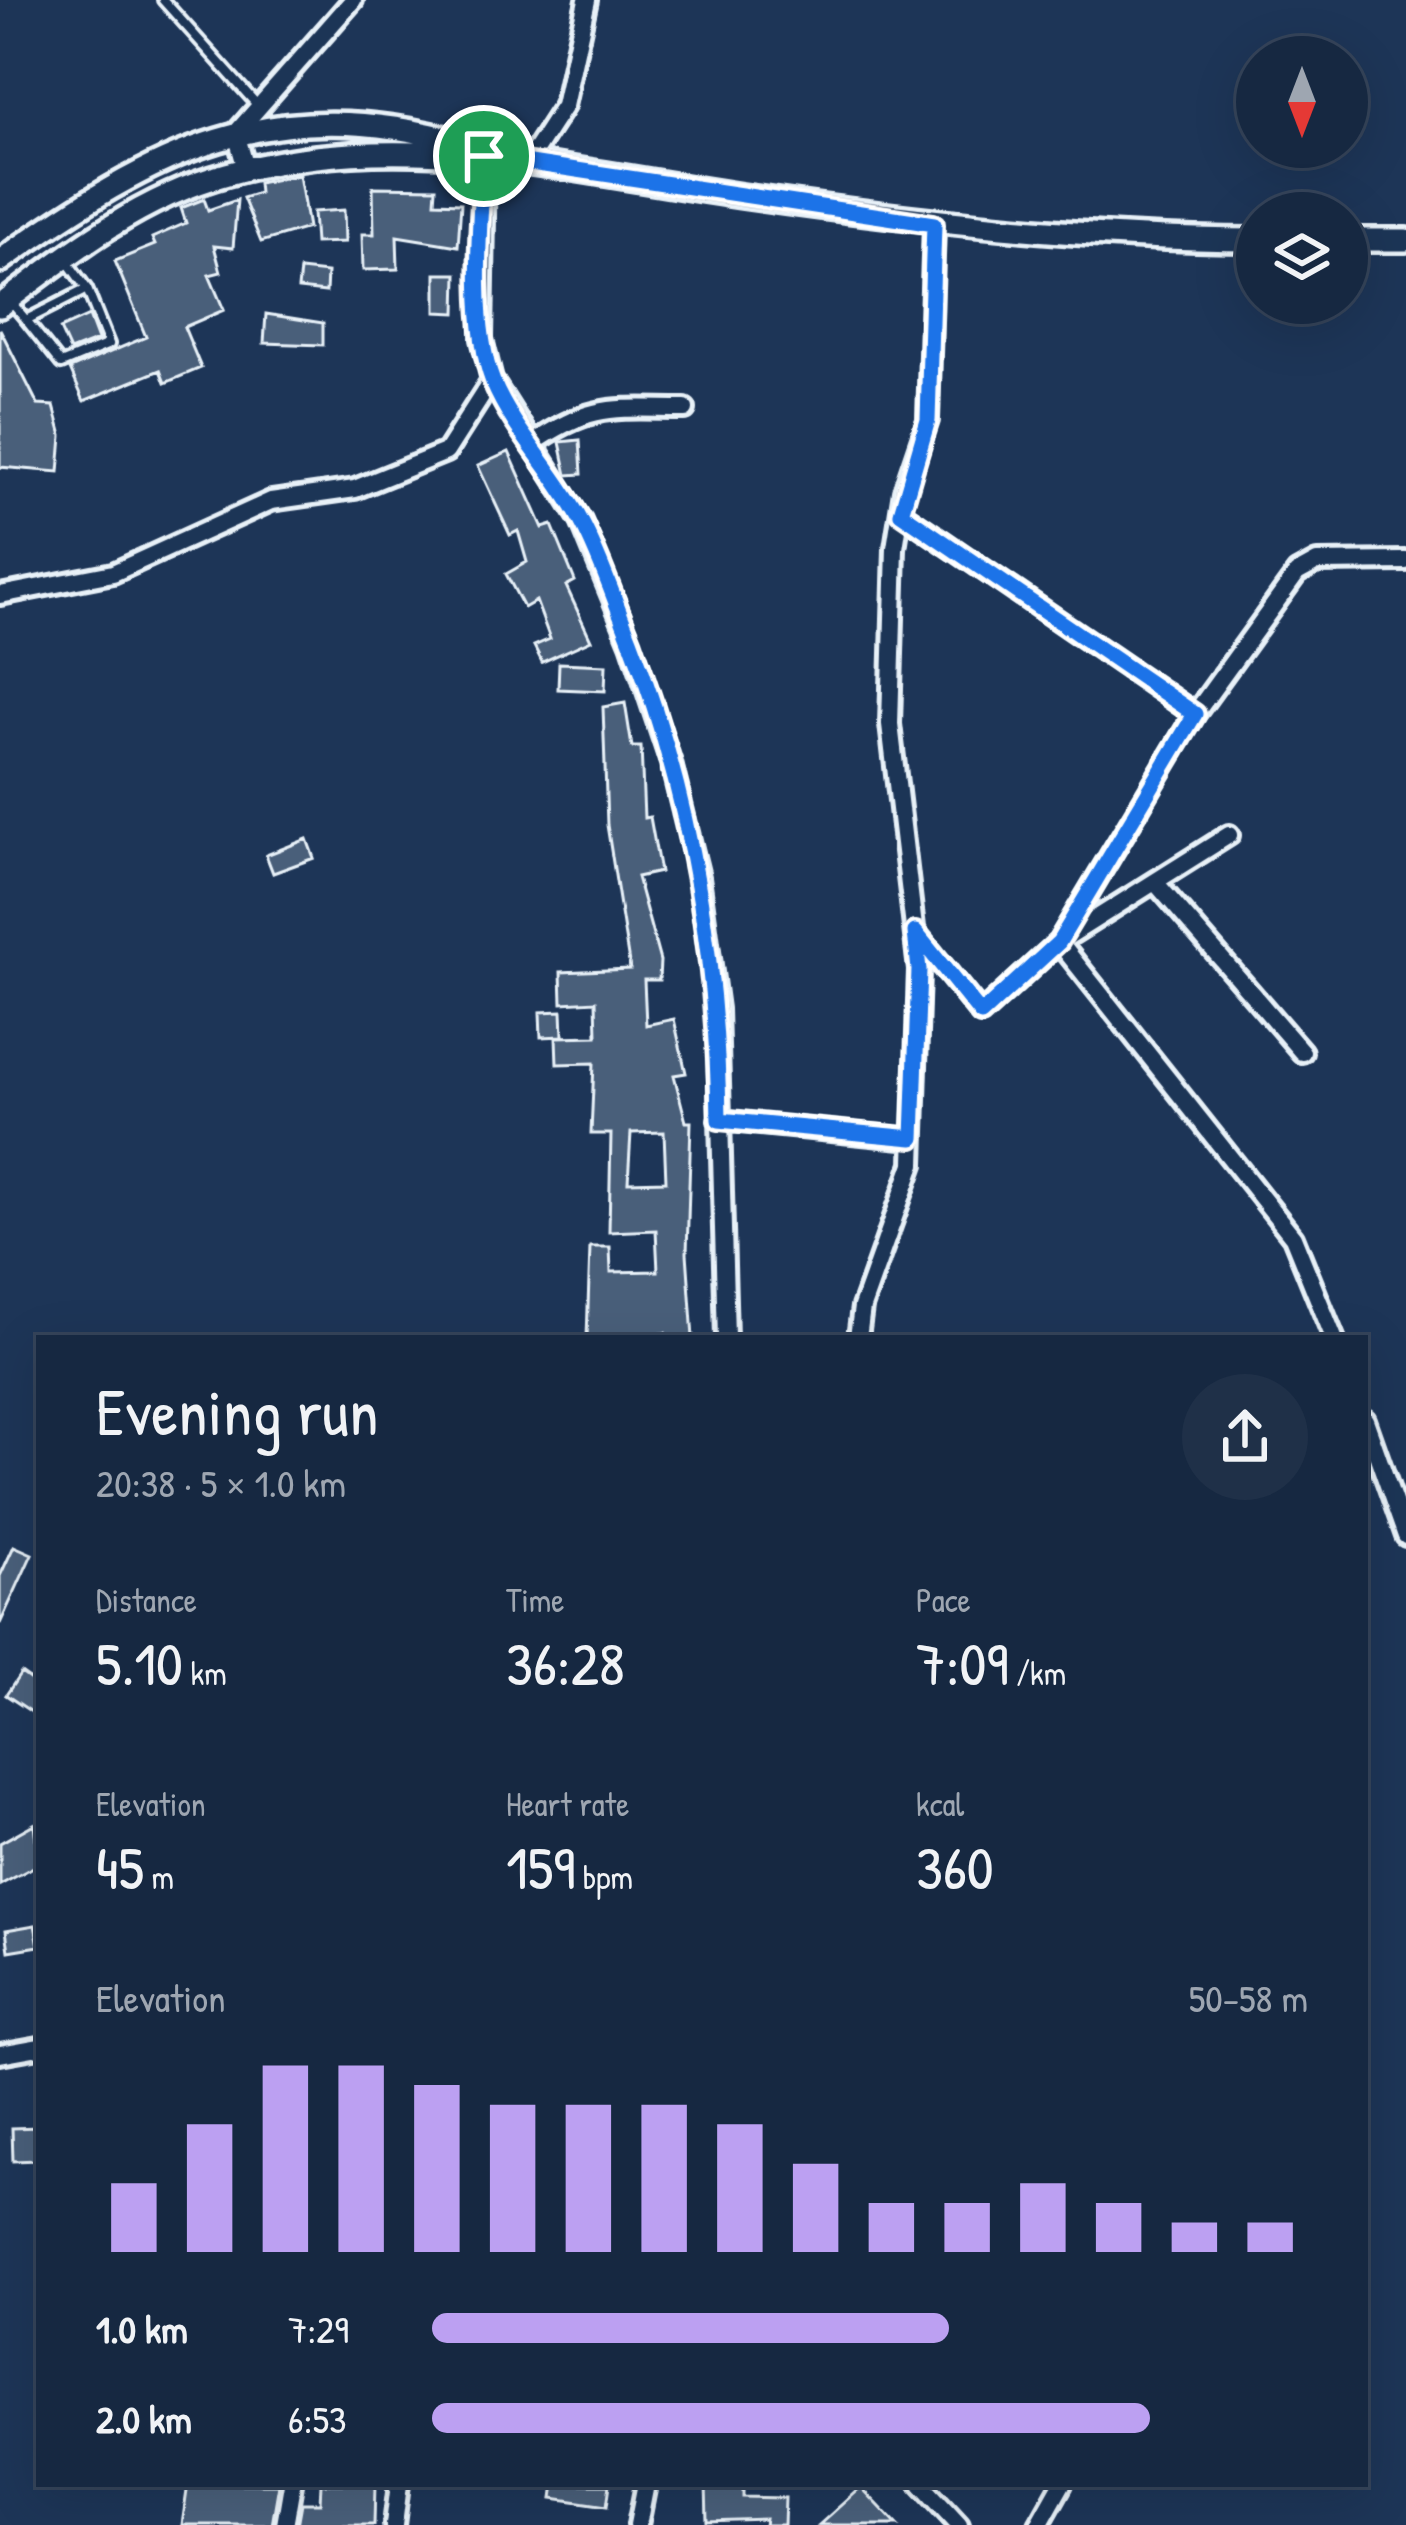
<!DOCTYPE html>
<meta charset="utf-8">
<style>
:root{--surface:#162841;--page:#1f3048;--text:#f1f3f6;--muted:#9ea6b1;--line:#35445a;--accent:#bca0f2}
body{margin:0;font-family:"Patrick Hand",sans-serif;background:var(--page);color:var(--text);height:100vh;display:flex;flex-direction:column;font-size:45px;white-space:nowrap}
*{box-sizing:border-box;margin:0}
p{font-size:39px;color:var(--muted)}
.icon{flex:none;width:66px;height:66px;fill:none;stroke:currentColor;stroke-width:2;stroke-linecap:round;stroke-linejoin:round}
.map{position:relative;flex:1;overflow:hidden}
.side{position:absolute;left:36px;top:1335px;width:1332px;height:1152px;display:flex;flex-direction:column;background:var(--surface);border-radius:0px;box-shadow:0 12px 48px #0002,0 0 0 3px var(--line)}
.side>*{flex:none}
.needle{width:78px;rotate:180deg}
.tools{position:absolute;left:1236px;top:36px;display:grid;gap:24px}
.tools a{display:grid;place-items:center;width:132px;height:132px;border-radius:50%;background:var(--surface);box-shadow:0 12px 48px #0002,0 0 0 3px var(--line);font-size:60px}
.pin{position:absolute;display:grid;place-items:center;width:102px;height:102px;color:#fff;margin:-51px;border:6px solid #fff;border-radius:50%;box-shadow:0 3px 12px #0007}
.round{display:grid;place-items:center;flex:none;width:126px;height:126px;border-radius:63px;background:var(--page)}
.overview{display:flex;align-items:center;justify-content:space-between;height:204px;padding:0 60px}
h1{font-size:66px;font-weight:600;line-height:90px}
.figures{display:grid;grid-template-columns:repeat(3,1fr);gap:18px;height:204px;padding:12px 60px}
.figures div{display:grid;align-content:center}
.figures b{font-size:60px;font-weight:600}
.figures small{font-size:33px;font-weight:400}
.figures p{font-size:33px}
.chart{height:336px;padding:24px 60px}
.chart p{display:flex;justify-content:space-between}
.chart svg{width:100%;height:216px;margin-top:12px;stroke:var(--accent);stroke-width:6}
ul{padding:0 60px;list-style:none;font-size:39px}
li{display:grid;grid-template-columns:192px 144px 1fr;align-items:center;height:90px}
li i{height:30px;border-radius:15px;background:var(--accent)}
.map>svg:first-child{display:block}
.building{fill:#495e7a;stroke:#e8f1f8;stroke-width:3;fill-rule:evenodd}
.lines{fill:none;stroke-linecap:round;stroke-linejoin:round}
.lane-casing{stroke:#e8f1f8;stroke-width:16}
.street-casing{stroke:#e8f1f8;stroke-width:26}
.secondary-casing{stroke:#e8f1f8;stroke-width:30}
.lane{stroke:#1d3557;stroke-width:8}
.street{stroke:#1d3557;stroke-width:16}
.secondary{stroke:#1d3557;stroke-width:21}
.route-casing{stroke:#fff;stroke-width:24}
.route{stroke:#1a73e8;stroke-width:15}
</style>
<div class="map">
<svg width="1406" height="2525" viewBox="0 0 1406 2525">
<rect width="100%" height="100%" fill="#1d3557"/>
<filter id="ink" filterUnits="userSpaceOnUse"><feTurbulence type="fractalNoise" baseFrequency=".00833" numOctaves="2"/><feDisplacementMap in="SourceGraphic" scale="24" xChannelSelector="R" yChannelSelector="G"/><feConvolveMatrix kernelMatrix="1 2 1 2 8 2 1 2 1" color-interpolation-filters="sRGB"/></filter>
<g filter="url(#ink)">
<path class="building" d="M299 175 308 228 261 242 243 198 259 193 258 183Z
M373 187 436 188 435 202 461 203 458 246 397 236 398 269 363 270 362 234H374Z
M204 199 208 210 237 200 233 248 214 246 221 272 209 275 224 310 184 327 201 368 165 383 160 370 84 401 70 369 146 337 115 261 155 245 152 238 186 223 181 208Z
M344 210 345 242 315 243 313 212Z
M300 270 327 273 326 292 298 289Z
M436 274H457L456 313 436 312Z
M266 314 323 323V345L264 343Z
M89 316 98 340 70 351 60 329Z
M0 329 38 405 54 406 62 436 59 472 0 467Z
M580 440 582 474 567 475 560 442Z
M509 452 543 528 552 525 575 581 566 586 591 640 542 662 534 646 550 639 536 601 524 608 506 574 527 562 518 531 510 535 478 466Z
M559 663 606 665 605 691 558 689Z
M625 703 632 747H641L644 818 650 817 660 872 637 877 660 961 659 980H644L646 1025 674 1019 686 1073 674 1075 686 1122H691L687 1253 693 1338H665V1333L587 1338 590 1247H610L611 1272 658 1271 656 1230 609 1232 611 1134H591L594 1063 557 1064 556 1037 597 1036 596 1001 562 1003 561 972 630 969 607 825 603 707ZM664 1132 666 1181 628 1182 631 1133Z
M307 839 314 858 273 873 266 855Z
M562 1011 563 1036 541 1037 540 1012Z
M14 1546 32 1554 0 1624V1576Z
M21 1673 39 1686V1717L6 1695Z
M34 1824 39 1864 0 1885V1843Z
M35 1925 39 1946 9 1951 6 1930Z
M39 2127V2160L13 2161 12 2128Z
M188 2484H279L272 2525H182Z
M321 2484H375L374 2525H298L302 2503H320Z
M555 2484H610L607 2506 553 2498Z
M706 2484H743V2497L785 2498 784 2525H764L765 2519 707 2521Z
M861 2487 897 2525H819Z"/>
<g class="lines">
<g class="lane-casing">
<path id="lane" d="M163 0 260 108
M10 301 26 320 87 289 66 260
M26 320 61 364 109 344 87 289"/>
</g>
<g class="street-casing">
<path id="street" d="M485 156 482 339 492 380 581 521 631 643 671 763 699 877 717 1009 726 1338
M529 160 564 106 587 0
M246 169 236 133 353 0
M532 444C592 402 615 409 685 409
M901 513 1195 714
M0 595 113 573 271 501 355 489 446 452 492 380
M1229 835 1059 942 1293 1237 1334 1338
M1155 882 1302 1052
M915 932 981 1014 1059 942 1195 714 1297 573 1317 562 1406 561
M719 1120 913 1139
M858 1338 862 1307 913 1164 919 970 890 724 895 548 904 491 928 420 934 224
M1365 1420 1406 1536
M0 2054 39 2047
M921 2484 959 2525
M285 2525 292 2484
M394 2525 399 2484
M638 2525 646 2484
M1039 2525 1062 2484"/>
</g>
<g class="secondary-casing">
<path id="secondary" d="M1347 240H1406
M0 261C157 149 269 90 465 143
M0 306C69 253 141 197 227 174 402 125 574 172 749 197 918 221 1086 239 1257 240"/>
</g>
<use href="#lane" class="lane"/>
<use href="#street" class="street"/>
<use href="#secondary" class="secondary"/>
</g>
</g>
<g class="lines" filter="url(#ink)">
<g class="route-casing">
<path id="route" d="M484 156 934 224 928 420 901 513 1195 714 1059 942 981 1014 915 932 919 970 913 1138 719 1120C717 954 690 794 630 639 614 600 601 558 581 521 556 473 514 432 493 382 470 324 480 219 484 156Z"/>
</g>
<use href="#route" class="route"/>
</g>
</svg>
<div class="tools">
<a><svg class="needle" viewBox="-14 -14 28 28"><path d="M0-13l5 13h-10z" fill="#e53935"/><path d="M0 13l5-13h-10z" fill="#9ea6b1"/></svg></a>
<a><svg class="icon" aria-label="layers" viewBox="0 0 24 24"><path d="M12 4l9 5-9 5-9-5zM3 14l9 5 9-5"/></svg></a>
</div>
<div class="pin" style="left:484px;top:156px;background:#1e9e55"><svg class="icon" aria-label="arrive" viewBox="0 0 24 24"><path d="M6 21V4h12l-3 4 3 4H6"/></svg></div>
<section class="side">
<div class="overview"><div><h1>Evening run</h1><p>20:38 · 5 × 1.0 km</p></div><a class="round"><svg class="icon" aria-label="share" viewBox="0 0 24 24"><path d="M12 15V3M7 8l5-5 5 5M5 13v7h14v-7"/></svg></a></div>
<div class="figures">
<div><p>Distance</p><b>5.10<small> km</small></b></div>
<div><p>Time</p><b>36:28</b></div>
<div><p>Pace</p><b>7:09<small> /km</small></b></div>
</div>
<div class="figures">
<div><p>Elevation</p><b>45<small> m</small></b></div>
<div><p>Heart rate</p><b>159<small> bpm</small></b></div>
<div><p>kcal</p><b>360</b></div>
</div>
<div class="chart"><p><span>Elevation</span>50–58 m</p>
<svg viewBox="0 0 160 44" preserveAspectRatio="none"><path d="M5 44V30M15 44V18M25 44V6M35 44V6M45 44V10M55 44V14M65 44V14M75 44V14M85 44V18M95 44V26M105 44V34M115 44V34M125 44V30M135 44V34M145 44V38M155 44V38"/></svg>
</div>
<ul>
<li><b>1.0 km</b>7:29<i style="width:59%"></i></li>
<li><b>2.0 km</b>6:53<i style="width:82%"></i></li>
</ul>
</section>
</div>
